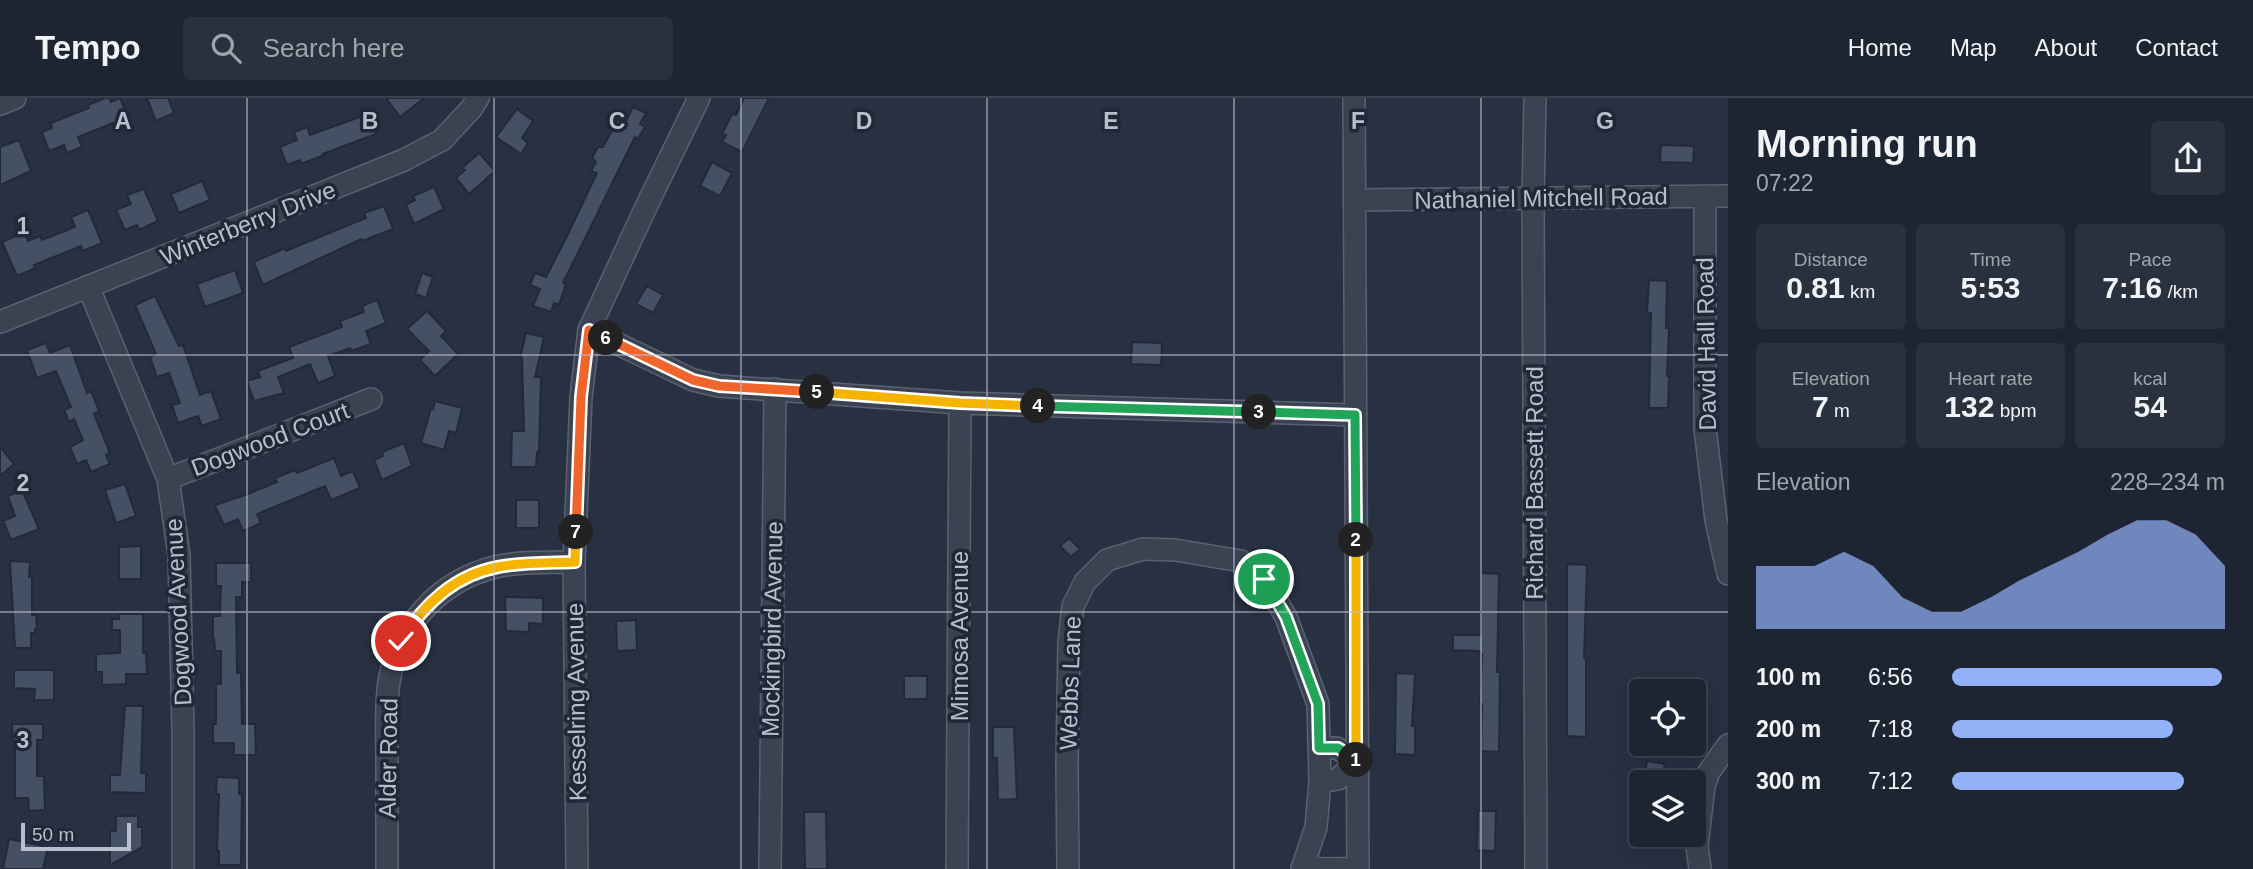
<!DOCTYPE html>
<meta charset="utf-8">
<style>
:root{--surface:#1d2532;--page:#2a313e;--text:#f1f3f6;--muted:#a0a5ac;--line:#3b424d;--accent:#93b1f7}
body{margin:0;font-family:Helvetica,sans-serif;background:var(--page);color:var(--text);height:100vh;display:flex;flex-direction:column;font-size:26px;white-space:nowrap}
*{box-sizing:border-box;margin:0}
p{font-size:23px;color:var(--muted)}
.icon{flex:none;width:38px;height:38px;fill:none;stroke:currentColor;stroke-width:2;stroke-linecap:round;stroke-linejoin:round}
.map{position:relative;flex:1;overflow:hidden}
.details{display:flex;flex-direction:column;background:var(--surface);width:525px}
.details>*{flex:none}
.controls{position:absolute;left:1629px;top:581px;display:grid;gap:14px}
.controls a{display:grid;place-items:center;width:77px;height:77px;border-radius:7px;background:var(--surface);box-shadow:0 7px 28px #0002,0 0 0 2px var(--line);font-size:35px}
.scale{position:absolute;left:21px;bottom:18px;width:110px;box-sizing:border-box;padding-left:7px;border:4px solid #b9becc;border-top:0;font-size:19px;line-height:24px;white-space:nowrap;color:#b9becc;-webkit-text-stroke:5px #202837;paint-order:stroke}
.pin{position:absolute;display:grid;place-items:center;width:60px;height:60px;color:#fff;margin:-30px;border:4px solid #fff;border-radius:50%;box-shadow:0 2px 7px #0007}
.km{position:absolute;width:35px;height:35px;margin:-18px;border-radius:50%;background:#222;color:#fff;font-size:19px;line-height:35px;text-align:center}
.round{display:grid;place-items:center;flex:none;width:74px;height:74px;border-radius:7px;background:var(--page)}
.head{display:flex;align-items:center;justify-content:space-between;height:119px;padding:0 28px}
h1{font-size:38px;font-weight:800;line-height:52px}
.figures{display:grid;grid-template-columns:repeat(3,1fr);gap:10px;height:119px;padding:7px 28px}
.figures div{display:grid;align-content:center;border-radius:7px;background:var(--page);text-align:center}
.figures b{font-size:30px;font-weight:800}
.figures small{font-size:19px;font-weight:400}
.figures p{font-size:19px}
.chart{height:196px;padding:14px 28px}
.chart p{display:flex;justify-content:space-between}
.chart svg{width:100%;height:126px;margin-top:7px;fill:var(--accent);opacity:.7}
ul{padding:0 28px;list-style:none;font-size:23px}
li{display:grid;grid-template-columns:112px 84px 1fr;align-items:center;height:52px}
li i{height:18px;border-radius:9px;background:var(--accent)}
header{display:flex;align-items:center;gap:42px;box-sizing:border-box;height:98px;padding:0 35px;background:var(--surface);border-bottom:2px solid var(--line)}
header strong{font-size:33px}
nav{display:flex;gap:38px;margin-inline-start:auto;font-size:24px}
.search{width:490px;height:63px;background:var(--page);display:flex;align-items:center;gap:18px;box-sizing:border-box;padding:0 24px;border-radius:7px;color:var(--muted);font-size:26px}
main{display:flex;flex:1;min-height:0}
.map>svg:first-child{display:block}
.building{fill:#465064;stroke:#222a39;stroke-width:2}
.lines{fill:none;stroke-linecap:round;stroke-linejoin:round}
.minor-casing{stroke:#5a616f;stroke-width:24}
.minor{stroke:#3b4352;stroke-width:21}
.split-1-casing{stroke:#fff;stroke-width:14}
.split-2-casing{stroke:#fff;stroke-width:14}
.split-3-casing{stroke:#fff;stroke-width:14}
.split-4-casing{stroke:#fff;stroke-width:14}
.split-5-casing{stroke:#fff;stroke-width:14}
.split-6-casing{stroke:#fff;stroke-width:14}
.split-7-casing{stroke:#fff;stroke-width:14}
.split-8-casing{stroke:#fff;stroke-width:14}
.split-1{stroke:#22a559;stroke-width:9}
.split-2{stroke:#f5b400;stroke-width:9}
.split-3{stroke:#22a559;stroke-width:9}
.split-4{stroke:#22a559;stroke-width:9}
.split-5{stroke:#f5b400;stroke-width:9}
.split-6{stroke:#f0652b;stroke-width:9}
.split-7{stroke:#f0652b;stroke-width:9}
.split-8{stroke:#f5b400;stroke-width:9}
.grid{fill:none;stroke:#b9becc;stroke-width:2;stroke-opacity:0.55}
.labels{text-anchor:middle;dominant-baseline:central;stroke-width:7;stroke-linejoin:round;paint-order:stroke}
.street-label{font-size:24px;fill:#b9becc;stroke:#202837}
.grid-label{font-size:23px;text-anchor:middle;font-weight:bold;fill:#b9becc;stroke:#202837;stroke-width:7;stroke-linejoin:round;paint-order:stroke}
</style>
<header>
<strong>Tempo</strong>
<div class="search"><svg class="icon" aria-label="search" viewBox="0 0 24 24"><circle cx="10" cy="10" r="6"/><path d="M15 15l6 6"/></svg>Search here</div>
<nav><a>Home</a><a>Map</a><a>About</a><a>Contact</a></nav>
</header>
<main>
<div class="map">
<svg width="1728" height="771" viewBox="0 0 1728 771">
<rect width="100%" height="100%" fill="#273142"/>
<path class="building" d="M105 0H109L111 4 120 0 128 19 78 39 82 49 67 55 64 47 49 53 42 34 52 30 51 25 89 10 88 7Z
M147 0H168L174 15 156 23Z
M386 0H424L400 19Z
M744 0H769L742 54 722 44 726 37 722 36 732 16 736 17Z
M633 9 646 15 640 26 645 29 638 41 635 39 563 185 566 186 559 207 554 205 551 214 533 208 540 191 530 187 535 175 546 179 567 138 597 75 591 73 596 64 592 60 598 49H603L618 21 625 25Z
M517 11 533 23 522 40 528 45 521 56 496 39Z
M368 16 376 36 323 56 324 57 301 66 300 62 287 67 280 49 297 42 294 34 307 29 310 37Z
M19 42 31 73 0 87V49Z
M1661 47 1694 48 1693 65 1660 64Z
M479 55 495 73 469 96 456 80 465 72 462 70Z
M712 64 732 75 720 98 700 88Z
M202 83 210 102 179 115 171 96Z
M434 89 444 111 414 126 406 107 415 102 413 98Z
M144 91 158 123 139 132 137 127 125 132 116 112 131 106 127 97Z
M384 108 393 131 362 143 361 141 263 187 254 164 285 150 286 153 366 120 364 115Z
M88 112 102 145 83 153 81 148 34 167 36 170 17 178 2 144 25 134 28 143 40 138 42 142 75 129 71 119Z
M235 172 243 195 205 209 197 186Z
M422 175 433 179 426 200 415 196Z
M1649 182 1667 183 1666 230H1669L1667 278H1669L1668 310H1649L1651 215H1647Z
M647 188 663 197 653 215 636 206Z
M155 198 179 248 183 247 200 297 211 293 221 321 202 328 198 318 178 325 172 307 180 305 169 275 157 279 150 259 156 256 135 207Z
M377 202 386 225 366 233 371 246 351 253 350 250 328 258 335 278 318 285 310 266 278 279 284 295 254 303 247 283 260 279 258 273 293 260 289 249 342 229 340 223 364 214 362 208Z
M427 213 446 233 441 238 458 256 435 278 420 262 429 253 407 231Z
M526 235 544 239 535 279H541L539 354H537L536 369H511L512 333H524L522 260H520Z
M1132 244 1162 245 1161 267 1131 266Z
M46 245 50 255 70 247 87 295 91 293 99 313 94 316 110 355 106 357 110 366 91 374 86 362 77 366 70 349 83 342 74 321 69 324 64 312 71 309 56 273 37 280 27 252Z
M435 303 462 310 456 335 449 333 444 352 421 345 431 310 433 311Z
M404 345 412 368 382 382 374 362 383 358 382 354Z
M0 349 14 366 0 378Z
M334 360 341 378 353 373 360 390 331 402 325 388 257 416 261 425 243 433 238 421 224 427 215 408 218 406 248 396 277 384 275 380 295 372 297 375Z
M125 386 136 418 116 425 105 392Z
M22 392 39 431 11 442 3 423 15 418 8 398Z
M516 402H539V430H516Z
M1069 440 1080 451 1071 459 1060 448Z
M141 448V481H119V449Z
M10 463 30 464 29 479H32V517H36L37 531H35V535H31V550H15Z
M216 465H251V484H242V499H236L237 575H241L242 626H255L256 657H234V645H213V626H216V586H221V553H215L214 540H213V518H220L221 488H216Z
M1567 466 1587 467 1584 560H1586V639L1567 638Z
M1481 475 1499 476 1497 574H1500L1499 654 1481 653 1482 606H1480L1482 557H1480V553L1453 552V537H1481Z
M505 499 543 500V526L529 525V534L506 533Z
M119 516H143V555H146L147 576H126V586L102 587V574H96V556L120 555V532H112V521H119Z
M636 522 637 552 617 553 616 523Z
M14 572H54V602H34L35 591 14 590Z
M1396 575 1415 576 1412 628H1415V657L1395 656Z
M904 578H927V601H904Z
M125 608H143L141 675H146V694L143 695 110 694V677H120Z
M12 626H43V642H37V678H44L45 712 29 713 28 700H15V643L13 642Z
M993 629H1014L1017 701 998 702 997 660H993Z
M1647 663 1665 666 1661 684H1643Z
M217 679 239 680V696H242L241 767H219V753H217L219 696H216Z
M1478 713H1496L1495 753 1477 752Z
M804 714H826L827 771H805Z
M116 718H138V729H142V749L110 767V733H116Z
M9 741 48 749 43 771H3Z"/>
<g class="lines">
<g class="minor-casing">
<path id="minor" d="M1354 0 1358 771
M1535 0 1533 100 1536 771
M0 6 15 0
M1705 99V330L1716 422 1728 476
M1354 102 1728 98
M88 188 168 381 179 457 183 631V771
M0 224 404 62 442 42 471 11 478 0
M589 232 693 282 719 288 960 305 1355 317
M168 381 371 301
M1319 650H1337L1357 663 1338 681 1320 684
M1302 770 1358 771
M387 771C387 735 387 700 387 664 387 638 385 610 389 584 398 528 439 483 495 469 520 463 549 465 574 464
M577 771 574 464 581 299 589 232 646 109 699 0
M770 771 775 291
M957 771 960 305
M1068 771 1067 668 1069 544 1073 508 1085 484 1107 462 1143 451 1175 452 1241 463 1264 481 1286 519 1318 606 1320 684 1316 729 1302 771
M1700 771 1697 748 1704 688 1709 674 1728 647"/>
</g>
<use href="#minor" class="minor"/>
</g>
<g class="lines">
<g class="split-1-casing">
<path id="split-1" d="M1264 481 1286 519 1318 606 1319 650H1338L1356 662"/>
</g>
<g class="split-2-casing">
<path id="split-2" d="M1356 442V662"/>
</g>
<g class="split-3-casing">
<path id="split-3" d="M1259 314 1355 317 1356 442"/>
</g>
<g class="split-4-casing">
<path id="split-4" d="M1038 308 1259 314"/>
</g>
<g class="split-5-casing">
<path id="split-5" d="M817 294 960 305 1038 308"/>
</g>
<g class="split-6-casing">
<path id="split-6" d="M606 240 693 282 719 288 817 294"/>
</g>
<g class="split-7-casing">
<path id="split-7" d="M576 434 581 299 589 232 606 240"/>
</g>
<g class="split-8-casing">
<path id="split-8" d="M401 543C423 507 455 477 498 469 523 464 549 465 575 464L576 434"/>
</g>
<use href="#split-1" class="split-1"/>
<use href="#split-2" class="split-2"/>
<use href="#split-3" class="split-3"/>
<use href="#split-4" class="split-4"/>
<use href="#split-5" class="split-5"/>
<use href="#split-6" class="split-6"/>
<use href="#split-7" class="split-7"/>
<use href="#split-8" class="split-8"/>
</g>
<path class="grid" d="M247 0V771M494 0V771M741 0V771M987 0V771M1234 0V771M1481 0V771M0 257H1728M0 514H1728"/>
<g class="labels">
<g class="street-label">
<text transform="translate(1541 100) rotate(-1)">Nathaniel Mitchell Road</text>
<text transform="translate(248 125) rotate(-22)">Winterberry Drive</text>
<text transform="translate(1706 246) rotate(-91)">David Hall Road</text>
<text transform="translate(270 341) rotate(-21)">Dogwood Court</text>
<text transform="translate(1534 385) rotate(-90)">Richard Bassett Road</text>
<text transform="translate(178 514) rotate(-93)">Dogwood Avenue</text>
<text transform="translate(772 531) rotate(-89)">Mockingbird Avenue</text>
<text transform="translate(959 538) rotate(-90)">Mimosa Avenue</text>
<text transform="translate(1070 585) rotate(-88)">Webbs Lane</text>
<text transform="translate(576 604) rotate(-91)">Kesselring Avenue</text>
<text transform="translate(388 660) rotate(-89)">Alder Road</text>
</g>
</g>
<g class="grid-label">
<text x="123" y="31">A</text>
<text x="370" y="31">B</text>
<text x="617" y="31">C</text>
<text x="864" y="31">D</text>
<text x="1111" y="31">E</text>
<text x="1358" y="31">F</text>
<text x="1605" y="31">G</text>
<text x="23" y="136">1</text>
<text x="23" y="393">2</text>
<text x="23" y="650">3</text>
</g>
</svg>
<div class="controls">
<a><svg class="icon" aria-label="locate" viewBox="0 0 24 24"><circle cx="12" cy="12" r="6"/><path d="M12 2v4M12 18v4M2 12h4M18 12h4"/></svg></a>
<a><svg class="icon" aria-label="layers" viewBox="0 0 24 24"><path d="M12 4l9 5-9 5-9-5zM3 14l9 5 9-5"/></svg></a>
</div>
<div class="scale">50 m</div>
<div class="pin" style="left:1264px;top:481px;background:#1e9e55"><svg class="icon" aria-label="arrive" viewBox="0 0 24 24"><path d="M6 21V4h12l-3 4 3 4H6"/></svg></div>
<div class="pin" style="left:401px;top:543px;background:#d93025"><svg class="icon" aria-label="check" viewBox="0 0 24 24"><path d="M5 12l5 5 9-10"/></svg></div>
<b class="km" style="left:1356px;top:662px">1</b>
<b class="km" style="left:1356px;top:442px">2</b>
<b class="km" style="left:1259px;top:314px">3</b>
<b class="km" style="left:1038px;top:308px">4</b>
<b class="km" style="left:817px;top:294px">5</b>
<b class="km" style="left:606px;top:240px">6</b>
<b class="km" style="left:576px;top:434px">7</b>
</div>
<section class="details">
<div class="head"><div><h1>Morning run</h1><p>07:22</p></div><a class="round"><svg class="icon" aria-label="share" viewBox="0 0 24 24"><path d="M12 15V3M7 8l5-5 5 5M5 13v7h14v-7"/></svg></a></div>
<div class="figures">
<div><p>Distance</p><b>0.81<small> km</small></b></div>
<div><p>Time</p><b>5:53</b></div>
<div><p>Pace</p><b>7:16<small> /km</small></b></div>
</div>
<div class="figures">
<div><p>Elevation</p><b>7<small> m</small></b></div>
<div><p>Heart rate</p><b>132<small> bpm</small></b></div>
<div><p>kcal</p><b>54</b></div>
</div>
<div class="chart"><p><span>Elevation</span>228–234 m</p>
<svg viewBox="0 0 160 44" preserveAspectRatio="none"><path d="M0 44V22L10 22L20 22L30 17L40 22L50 33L60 38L70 38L80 33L90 27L100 22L110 17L120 11L130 6L140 6L150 11L160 22V44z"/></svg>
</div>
<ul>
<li><b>100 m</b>6:56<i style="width:99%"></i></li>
<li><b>200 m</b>7:18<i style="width:81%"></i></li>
<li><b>300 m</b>7:12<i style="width:85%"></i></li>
</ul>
</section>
</main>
